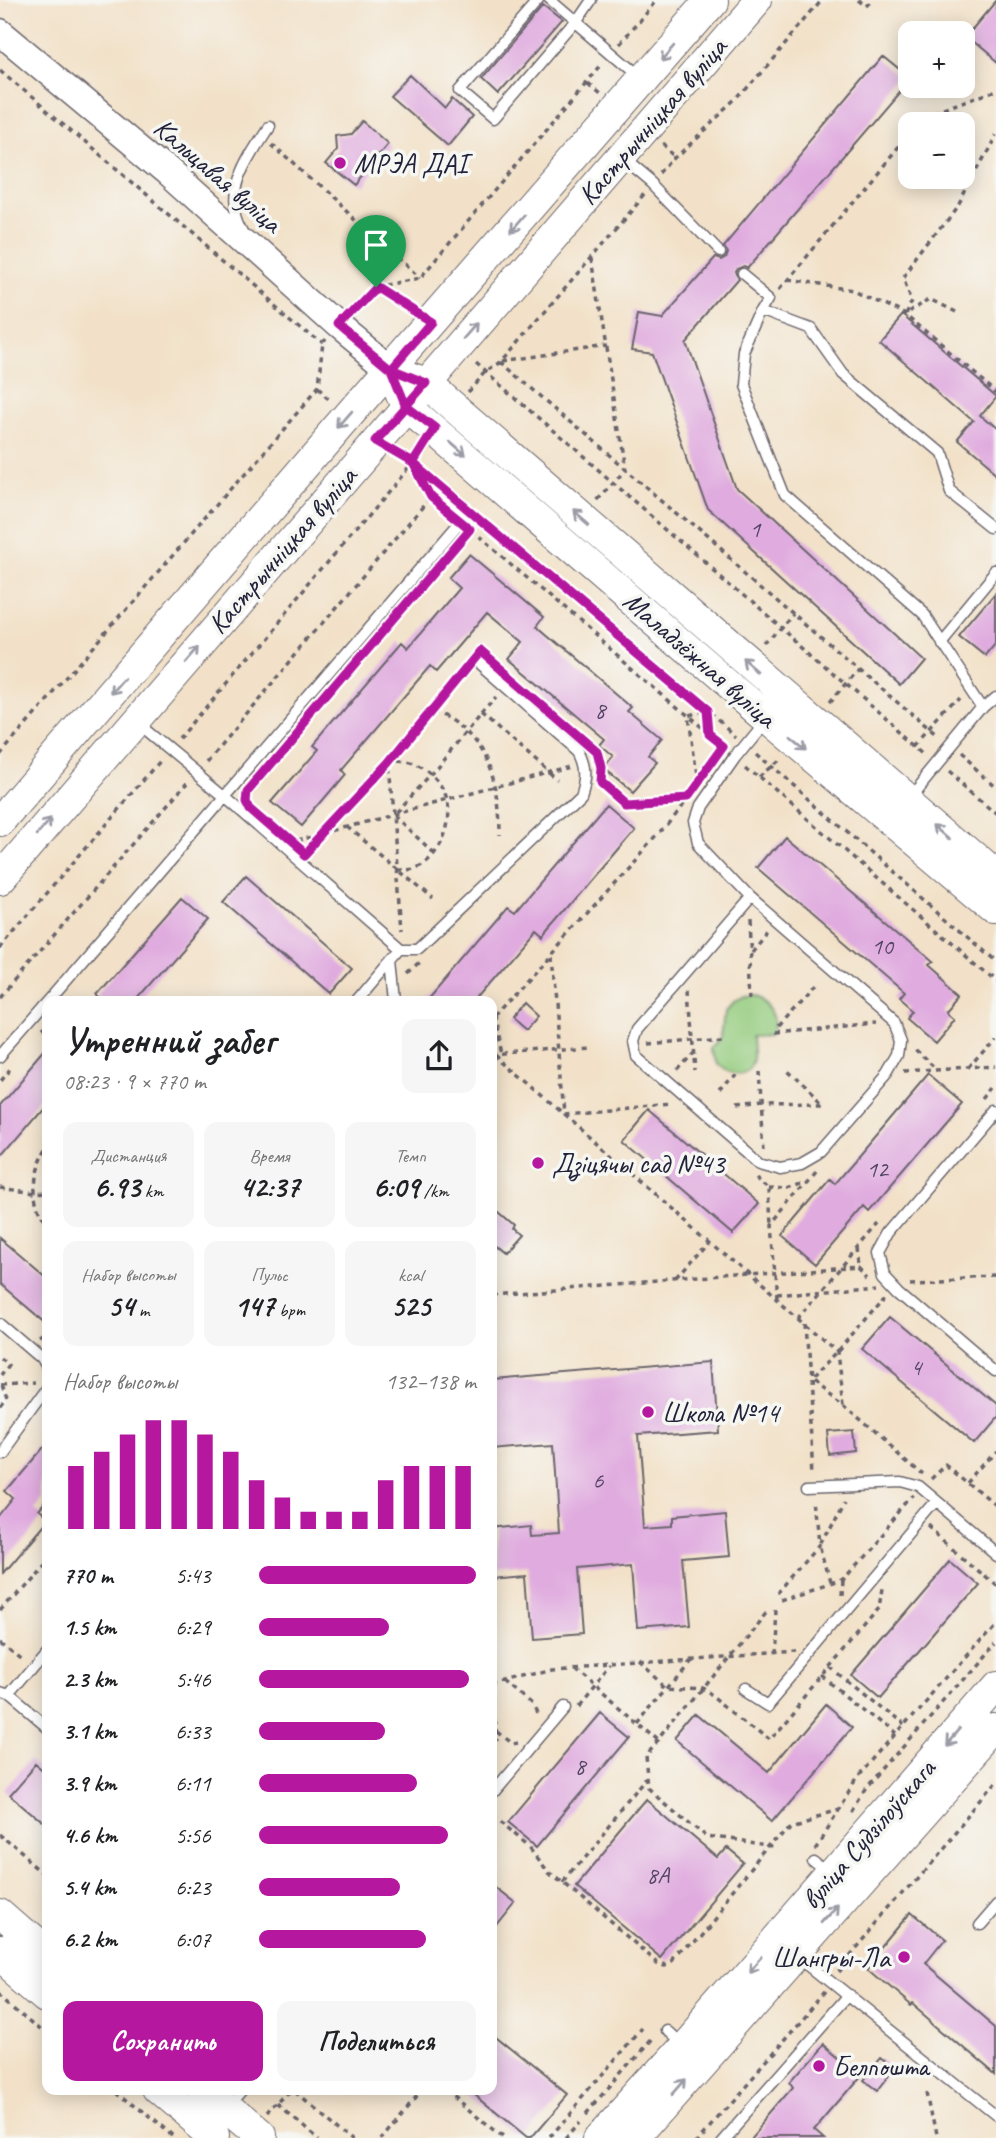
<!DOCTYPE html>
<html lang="ru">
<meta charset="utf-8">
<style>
:root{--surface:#fff;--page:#f6f6f6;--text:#202124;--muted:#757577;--accent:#b5179e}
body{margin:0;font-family:Caveat,sans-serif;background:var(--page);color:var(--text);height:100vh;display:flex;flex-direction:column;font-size:26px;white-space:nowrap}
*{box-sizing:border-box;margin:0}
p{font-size:23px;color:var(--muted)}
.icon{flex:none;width:38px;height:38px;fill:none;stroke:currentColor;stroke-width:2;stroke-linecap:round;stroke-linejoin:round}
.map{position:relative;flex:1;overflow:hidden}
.drawer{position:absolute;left:42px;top:996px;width:455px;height:1099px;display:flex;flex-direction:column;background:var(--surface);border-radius:14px;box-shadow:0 4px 18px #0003}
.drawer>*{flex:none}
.buttons{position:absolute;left:898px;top:21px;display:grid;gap:14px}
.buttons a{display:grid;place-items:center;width:77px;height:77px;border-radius:14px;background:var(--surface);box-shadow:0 4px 18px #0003;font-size:35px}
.pin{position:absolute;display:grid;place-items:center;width:60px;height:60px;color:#fff;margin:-72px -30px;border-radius:50% 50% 50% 0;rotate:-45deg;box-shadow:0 0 7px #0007}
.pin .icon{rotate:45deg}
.round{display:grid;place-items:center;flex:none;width:74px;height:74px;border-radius:14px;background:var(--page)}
.summary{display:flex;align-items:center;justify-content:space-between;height:119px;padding:0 21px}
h1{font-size:38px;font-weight:700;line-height:52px}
.stats{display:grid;grid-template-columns:repeat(3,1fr);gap:10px;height:119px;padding:7px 21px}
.stats div{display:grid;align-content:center;border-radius:14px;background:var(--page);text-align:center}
.stats b{font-size:30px;font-weight:700}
.stats small{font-size:19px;font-weight:400}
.stats p{font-size:19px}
.chart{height:196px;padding:14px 21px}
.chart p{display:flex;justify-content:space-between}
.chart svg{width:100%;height:126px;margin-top:7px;stroke:var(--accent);stroke-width:6}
.cta{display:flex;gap:14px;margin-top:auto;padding:14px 21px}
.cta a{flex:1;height:80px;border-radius:14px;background:var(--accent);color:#fff;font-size:28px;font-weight:700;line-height:80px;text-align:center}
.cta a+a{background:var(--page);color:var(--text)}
ul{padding:0 21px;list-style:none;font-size:23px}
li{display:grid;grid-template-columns:112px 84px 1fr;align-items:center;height:52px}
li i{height:18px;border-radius:9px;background:var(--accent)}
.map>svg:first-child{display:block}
.green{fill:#95cc7f;stroke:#5c775d;stroke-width:2}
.building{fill:#e0acdf}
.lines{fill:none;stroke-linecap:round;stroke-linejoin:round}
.service-casing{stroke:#6b656c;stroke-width:13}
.tertiary-casing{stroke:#6b656c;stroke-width:29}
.secondary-casing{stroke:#6b656c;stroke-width:32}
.path{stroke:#6b656c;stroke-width:3.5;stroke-dasharray:5 5;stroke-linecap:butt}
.service{stroke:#fff;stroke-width:10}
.tertiary{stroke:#fff;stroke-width:26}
.secondary{stroke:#fff;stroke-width:30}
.oneway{stroke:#9c9ca7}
.route-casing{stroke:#fff;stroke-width:14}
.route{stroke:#b5179e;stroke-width:9}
.poi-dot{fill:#b5179e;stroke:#f6f6f2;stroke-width:2.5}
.labels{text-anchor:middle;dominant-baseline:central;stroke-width:7;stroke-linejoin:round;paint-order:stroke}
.number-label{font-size:24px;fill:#524464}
.street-label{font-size:28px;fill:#22223b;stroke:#f6f6f2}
.poi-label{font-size:28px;fill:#22223b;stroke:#f6f6f2;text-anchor:start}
</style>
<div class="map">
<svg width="996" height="2138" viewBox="0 0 996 2138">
<rect width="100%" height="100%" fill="#f6f6f2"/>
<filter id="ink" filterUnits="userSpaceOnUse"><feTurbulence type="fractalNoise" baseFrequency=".0143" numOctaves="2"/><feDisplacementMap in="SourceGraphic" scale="14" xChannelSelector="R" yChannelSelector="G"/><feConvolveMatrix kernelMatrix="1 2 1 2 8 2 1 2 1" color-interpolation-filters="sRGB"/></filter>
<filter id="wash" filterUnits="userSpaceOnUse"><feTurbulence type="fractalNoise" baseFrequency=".00686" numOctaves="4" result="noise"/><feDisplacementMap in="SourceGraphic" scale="28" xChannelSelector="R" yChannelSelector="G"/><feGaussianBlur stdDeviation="1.57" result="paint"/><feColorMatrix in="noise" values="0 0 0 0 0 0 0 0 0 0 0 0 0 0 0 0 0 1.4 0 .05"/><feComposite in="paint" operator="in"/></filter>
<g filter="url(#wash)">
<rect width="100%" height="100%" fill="#f2e1c8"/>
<path class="green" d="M752 995C769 1000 782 1016 773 1034L752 1035C752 1042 754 1051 753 1059 750 1079 726 1076 716 1064L714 1048 723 1036 726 1009 733 1001 742 996Z"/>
<g id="blocks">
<path class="building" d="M996 0V63L965 37Z
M543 7 562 22 498 95 481 79Z
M883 56 910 78 747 268 743 266 736 269 734 273 737 280 685 340 737 489 921 658 899 684 708 510 652 352 632 349 639 312 662 316 713 258 719 260 724 257 726 251 723 246Z
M410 75 445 108 452 99 472 117 448 146 390 96Z
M362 121 388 144 354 185 326 163 338 149 337 136 351 134Z
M901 315 996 396 980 416 996 430V475L957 442 974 422 879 340Z
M469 554 544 617 537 626 633 708 629 712 662 740 648 757 655 763 630 791 603 769 613 757 599 745 604 739 509 659 523 642 487 612 436 672 430 666 341 770 345 775 301 827 272 803 317 751 312 747 402 642 408 648 459 588 448 578Z
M996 593V645L985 658 959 637Z
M606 804 634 828 543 935 536 929 474 1001H427L508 906 515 911Z
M785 836 933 961 929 965 962 994 948 1010 955 1016 934 1041 907 1018 913 1011 899 999 904 993 758 868Z
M246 876 352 968 329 994 223 902Z
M182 897 208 919 136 1001H104L97 994Z
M522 1003 536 1016 523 1031 509 1019Z
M47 1051V1103L0 1158V1106Z
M928 1075 962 1104 869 1212 864 1207 815 1264 782 1236 830 1179 835 1184Z
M649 1110 759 1204 733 1233 624 1140Z
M492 1206 514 1225 512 1229 519 1235 503 1253 492 1244Z
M0 1238 47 1278V1324L0 1284Z
M890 1317 996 1406V1417L974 1443 862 1349Z
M713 1362 718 1430 638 1436 645 1526 672 1524V1516L725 1511 729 1557 683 1561 689 1627 638 1631 633 1564 577 1569 582 1634 532 1638 527 1573 492 1576V1529L531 1525 532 1535 559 1533 553 1443 492 1448V1380Z
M854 1432 856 1453 830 1456 828 1434Z
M47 1444V1502L37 1514 45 1521 0 1574V1519L16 1499 7 1491Z
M950 1559 978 1583 878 1698 851 1675Z
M826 1704 852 1727 772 1821 677 1741 699 1715 769 1773Z
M600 1713 629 1737 537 1846 508 1822Z
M36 1761 47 1770V1826L8 1793Z
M647 1799 718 1859 726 1850 743 1864 662 1960 574 1886Z
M492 1884 516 1903 492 1933Z
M912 1915 942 1940 923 1964 996 2026V2074L913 2003 911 2005 868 1968Z
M492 2034 567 2095 530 2138H526L468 2090H492Z
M823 2043 861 2075 814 2130 823 2138H750L793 2088 789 2082Z
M882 2058 895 2068 877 2091 863 2080Z"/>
</g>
</g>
<g filter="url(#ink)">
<use href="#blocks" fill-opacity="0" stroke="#6b656c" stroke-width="2"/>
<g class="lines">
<g class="service-casing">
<path id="service" d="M539 0 460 91 493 119 576 22 591 0
M549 0 640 78
M622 159 653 185 718 252
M243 227C222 191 248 156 268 125
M742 274 771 298 763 311 811 329 843 374 937 453 949 491 996 529
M763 311 744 354 741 384 785 495 922 615 983 707
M939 642 996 573
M138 723 226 796 401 949
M909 797 983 707 996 696
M750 898 637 1029 633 1041 636 1055 758 1161 780 1167 802 1163 821 1152 888 1075 899 1056 901 1040 894 1023 750 898 698 843 693 823 698 808 735 755 765 718
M392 960 396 1001
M48 1001 461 521
M357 1001 401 949H417L581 793C587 776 587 766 579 751L474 659
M0 1056 47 1002
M996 1110 891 1233 880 1253 885 1273 899 1288 996 1371
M0 1323 42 1359 47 1368
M0 1452 47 1387
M809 1486 900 1482 918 1487 937 1503
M746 1689 768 1703 937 1503 996 1553
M0 1693 9 1696 47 1650
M9 1696 47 1728
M492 1791 563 1707
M816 1858 832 1871
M977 1923 996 1901
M798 1957 996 2116
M665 2031 681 2046
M226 2106 240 2090
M721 2138 847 1995"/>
</g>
<g class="tertiary-casing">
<path id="tertiary" d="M0 32 168 172 339 326 391 369"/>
</g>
<g class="secondary-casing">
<path id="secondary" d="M407 376 426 383 996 876
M399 389 406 406 731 687 996 910
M0 821 348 416 710 0
M0 879 757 0
M0 1915 47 1956
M0 1952 47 1993
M158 2090 214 2138
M202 2090 259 2138
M600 2138 682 2047 996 1686
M635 2138 996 1729"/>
</g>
<path class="path" d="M859 0 867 6 873 0
M619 44 657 0
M0 70 322 345
M588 83 600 93
M917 124 924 116 996 89
M271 143 420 278
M661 146 675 158
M661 175 675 158 737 101 823 0
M592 258 625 469 596 502
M787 280 853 290 905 315 996 392
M376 287 411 310
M780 289 910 133
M354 310 375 287 420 278 603 63
M957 312 931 299 905 315 912 301 903 278 958 206 996 134
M503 361 606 346
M501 362 940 739
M476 364 928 755
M317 389 331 401
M468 392 485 373 501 362 645 195
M397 454 413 463 431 497 452 514
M415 465 466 508
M474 515 736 735
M471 530 726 748
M766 646 793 613
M830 702 858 669
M433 711C487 734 500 780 500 835
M708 712 710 734
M481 714 496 697
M179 739 413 463 421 449
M918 747 961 700
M755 752 996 962
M0 755 317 389 322 345 325 341
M959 755 996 787
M206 761 430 498
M745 765 996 981
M947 771 996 813
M759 777 781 758
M600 782 624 803 685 799
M697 784 688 716 708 712 715 705
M347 827 433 899
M296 841 572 766
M308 850 389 763 467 669
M434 853 393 815 430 775 481 714 557 780
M398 870C403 870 410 870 414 869 439 860 454 824 447 800 440 777 414 755 389 763L402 930
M748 921 752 995
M0 948 161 760
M751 950 768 929
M551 954 564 1114 672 1104
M408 974 420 962
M689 990 695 1072
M0 997 187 783
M492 1018 660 833 686 799
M492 1018 501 1054
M776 1028 814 986
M41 1031 47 1037
M773 1034 876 1024
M648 1043 723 1036
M915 1050 937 1071
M492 1055 589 1047
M496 1055 837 1352 843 1405
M968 1069 996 1037
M677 1071 694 1052
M759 1071 764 1148
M905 1073 996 1067
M0 1080 12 1066
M720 1094 736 1074
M987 1099 996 1088
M737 1108 761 1105 823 1104 785 1068
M47 1149C33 1171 29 1203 47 1223
M755 1175 769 1187 771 1226
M0 1187 35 1192 47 1191
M769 1187 789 1188 808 1181
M859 1248 861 1266
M910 1280 996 1277
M675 1281 710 1241
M887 1294 837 1352 808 1381 843 1405 922 1474
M492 1295 861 1266 870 1275
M777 1295 879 1285
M777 1299 771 1226 817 1171
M798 1318 879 1224
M804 1323 814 1471
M40 1341 47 1337
M0 1357 8 1364 0 1375
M0 1385 33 1383
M0 1408 6 1400 1 1385
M931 1479 946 1465 996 1507
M968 1483 996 1451
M931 1528 996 1584
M830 1583 820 1546 844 1498
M778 1594 820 1546 816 1500
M840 1595 841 1580
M782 1600 841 1580 914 1498
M0 1610 47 1555
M0 1638 23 1657
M772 1654 775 1610
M640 1662 668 1686 703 1688 715 1695 769 1739 879 1610 882 1590
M830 1667 903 1727
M571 1668 659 1743 768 1609
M822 1676 895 1736
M505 1682 532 1705 537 1716
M492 1684 505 1682 552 1669 794 1652
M576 1706 609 1666
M637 1724 691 1659
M496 1731 511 1743 516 1742
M492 1739H496L492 1684
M659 1743 646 1757 649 1788 707 1838 776 1848
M853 1811 867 1789 996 1642
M492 1815 530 1846 549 1871 658 1964 667 1967 674 1964 791 1822 838 1809
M0 1835 47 1875
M815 1845 858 1778 996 1622
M562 1882 648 1779
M836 1971 996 1784
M0 1990 47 2031
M116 2090 173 2138
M295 2090 352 2138
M445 2090 503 2138
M927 2093 936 2138
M278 2105 317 2138
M588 2113 653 2038
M267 2117 291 2090
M382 2138 422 2090
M549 2138 643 2029
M566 2138 581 2121
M696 2138 824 1992"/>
<use href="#service" class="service"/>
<use href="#tertiary" class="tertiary"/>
<use href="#secondary" class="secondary"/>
</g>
<defs><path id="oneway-shaft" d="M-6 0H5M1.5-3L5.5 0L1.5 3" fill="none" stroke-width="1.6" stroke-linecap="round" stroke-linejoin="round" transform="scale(1.75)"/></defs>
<g class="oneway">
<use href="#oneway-shaft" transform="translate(666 51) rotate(131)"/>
<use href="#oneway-shaft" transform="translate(517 223) rotate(131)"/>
<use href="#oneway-shaft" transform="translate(470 331) rotate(-49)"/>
<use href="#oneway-shaft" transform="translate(345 420) rotate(131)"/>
<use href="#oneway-shaft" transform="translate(458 449) rotate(41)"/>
<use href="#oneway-shaft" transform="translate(581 518) rotate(-139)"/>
<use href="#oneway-shaft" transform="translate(193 654) rotate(-49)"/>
<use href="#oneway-shaft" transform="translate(753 668) rotate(-139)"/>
<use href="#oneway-shaft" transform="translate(117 685) rotate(131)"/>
<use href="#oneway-shaft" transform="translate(798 742) rotate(40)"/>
<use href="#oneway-shaft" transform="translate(44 827) rotate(-49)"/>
<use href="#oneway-shaft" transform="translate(945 831) rotate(-139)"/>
<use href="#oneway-shaft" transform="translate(951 1738) rotate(131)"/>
<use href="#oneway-shaft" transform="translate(831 1916) rotate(-48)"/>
<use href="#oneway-shaft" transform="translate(754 1965) rotate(131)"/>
<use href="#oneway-shaft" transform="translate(680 2087) rotate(-49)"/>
</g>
</g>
<g class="lines" filter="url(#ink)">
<g class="route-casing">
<path id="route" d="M376 287 339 326 391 369 406 406 435 428 413 463 431 497 470 529 248 790 247 800 251 808 304 854 389 763 480 651 597 752 601 768 600 782 624 803 686 799 724 746 710 735 708 712 413 463 375 441 426 383 391 369 431 322 376 287"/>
</g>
<use href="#route" class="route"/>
</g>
<g class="poi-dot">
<circle cx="340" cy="163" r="7"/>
<circle cx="538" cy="1163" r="7"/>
<circle cx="648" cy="1412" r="7"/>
<circle cx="904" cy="1957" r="7"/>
<circle cx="819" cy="2066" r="7"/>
</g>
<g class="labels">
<g class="number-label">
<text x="755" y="529">1</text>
<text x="600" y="710">8</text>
<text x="882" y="946">10</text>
<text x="877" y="1169">12</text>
<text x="916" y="1367">4</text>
<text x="598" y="1480">6</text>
<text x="580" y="1766">8</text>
<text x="658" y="1875">8А</text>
</g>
<g class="street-label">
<text transform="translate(652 121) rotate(-49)">Кастрычніцкая вуліца</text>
<text transform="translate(218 175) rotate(41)">Кальцавая вуліца</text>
<text transform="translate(282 550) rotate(-49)">Кастрычніцкая вуліца</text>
<text transform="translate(700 659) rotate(41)">Маладзёжная вуліца</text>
<text transform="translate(868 1834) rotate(-49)">вуліца Судзілоўскага</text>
</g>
<g class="poi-label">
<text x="354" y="163">МРЭА ДАІ</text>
<text x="552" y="1163">Дзіцячы сад №43</text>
<text x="662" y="1412">Школа №14</text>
<text x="890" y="1957" text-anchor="end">Шангры-Ла</text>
<text x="833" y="2066">Белпошта</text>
</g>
</g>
</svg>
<div class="buttons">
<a>+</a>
<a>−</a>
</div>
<div class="pin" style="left:376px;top:287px;background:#1e9e55"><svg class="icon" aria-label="arrive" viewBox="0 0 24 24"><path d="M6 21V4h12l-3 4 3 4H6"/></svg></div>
<section class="drawer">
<div class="summary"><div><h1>Утренний забег</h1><p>08:23 · 9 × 770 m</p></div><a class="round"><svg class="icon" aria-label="share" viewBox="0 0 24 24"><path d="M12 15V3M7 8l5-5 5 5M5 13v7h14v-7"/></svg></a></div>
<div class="stats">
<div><p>Дистанция</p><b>6.93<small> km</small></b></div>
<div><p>Время</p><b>42:37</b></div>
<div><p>Темп</p><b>6:09<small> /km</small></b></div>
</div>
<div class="stats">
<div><p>Набор высоты</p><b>54<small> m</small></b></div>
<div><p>Пульс</p><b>147<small> bpm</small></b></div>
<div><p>kcal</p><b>525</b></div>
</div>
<div class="chart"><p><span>Набор высоты</span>132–138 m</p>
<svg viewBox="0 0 160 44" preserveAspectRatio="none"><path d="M5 44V22M15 44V17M25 44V11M35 44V6M45 44V6M55 44V11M65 44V17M75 44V27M85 44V33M95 44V38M105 44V38M115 44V38M125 44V27M135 44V22M145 44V22M155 44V22"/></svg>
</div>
<ul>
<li><b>770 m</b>5:43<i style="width:100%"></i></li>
<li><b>1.5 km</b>6:29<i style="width:60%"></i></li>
<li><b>2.3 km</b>5:46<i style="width:97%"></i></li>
<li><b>3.1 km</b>6:33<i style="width:58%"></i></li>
<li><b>3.9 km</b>6:11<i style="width:73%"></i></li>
<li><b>4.6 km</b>5:56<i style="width:87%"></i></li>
<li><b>5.4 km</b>6:23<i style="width:65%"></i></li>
<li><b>6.2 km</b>6:07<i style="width:77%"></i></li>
</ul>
<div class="cta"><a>Сохранить</a><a>Поделиться</a></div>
</section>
</div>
